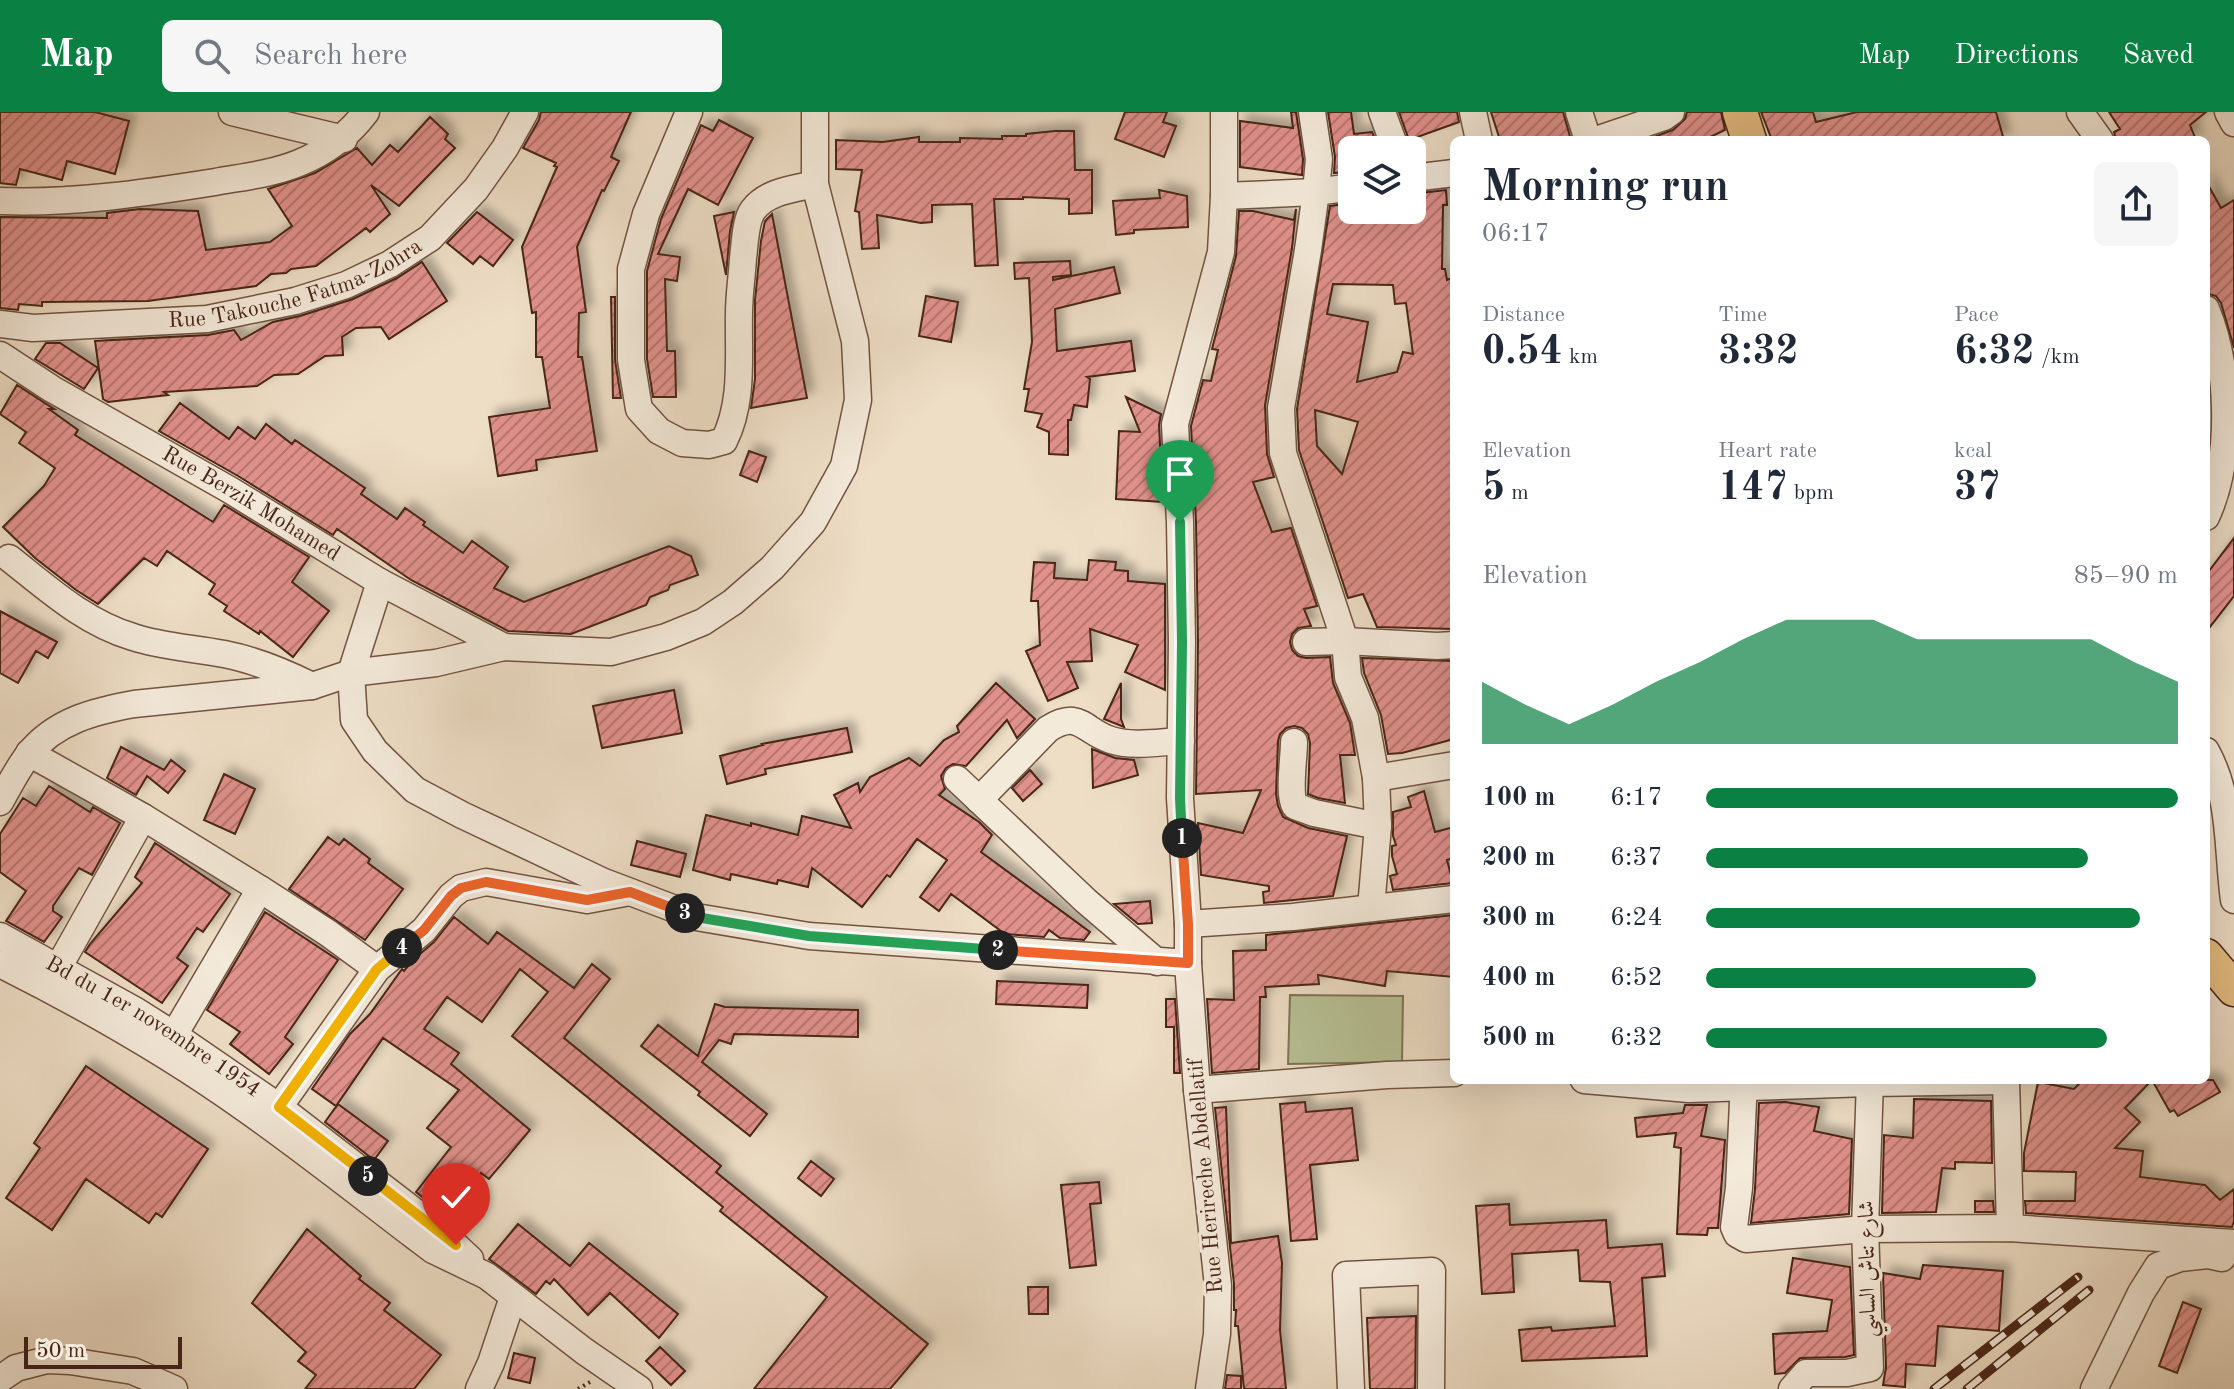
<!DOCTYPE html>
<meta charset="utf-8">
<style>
:root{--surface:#fff;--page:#f6f6f7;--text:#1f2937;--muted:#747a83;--accent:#0b8043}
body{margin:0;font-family:"Old Standard TT",Amiri,serif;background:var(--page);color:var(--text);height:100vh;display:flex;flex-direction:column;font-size:30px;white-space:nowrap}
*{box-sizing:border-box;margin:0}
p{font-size:26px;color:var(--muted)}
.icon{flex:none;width:44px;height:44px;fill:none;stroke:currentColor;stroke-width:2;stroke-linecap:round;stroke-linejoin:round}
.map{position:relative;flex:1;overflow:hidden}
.panel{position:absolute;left:1450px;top:24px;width:760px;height:948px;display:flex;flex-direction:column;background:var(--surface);border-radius:12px;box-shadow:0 8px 32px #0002}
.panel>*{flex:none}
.controls{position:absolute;left:1338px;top:24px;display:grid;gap:16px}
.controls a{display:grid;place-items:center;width:88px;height:88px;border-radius:12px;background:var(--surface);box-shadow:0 8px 32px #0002;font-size:40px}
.scale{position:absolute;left:24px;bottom:20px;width:158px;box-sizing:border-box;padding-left:8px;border:4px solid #482517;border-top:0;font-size:22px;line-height:28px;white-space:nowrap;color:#482517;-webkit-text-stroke:6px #f4eada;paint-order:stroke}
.pin{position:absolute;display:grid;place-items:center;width:68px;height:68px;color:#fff;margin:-82px -34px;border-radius:50% 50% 50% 0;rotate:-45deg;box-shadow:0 0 8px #0007}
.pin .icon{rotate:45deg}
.km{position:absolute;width:40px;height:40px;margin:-20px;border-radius:50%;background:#222;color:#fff;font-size:22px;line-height:40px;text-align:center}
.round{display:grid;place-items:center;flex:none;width:84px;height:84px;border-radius:12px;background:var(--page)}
.headline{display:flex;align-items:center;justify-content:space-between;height:136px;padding:0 32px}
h1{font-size:44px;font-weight:600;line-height:60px}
.figures{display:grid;grid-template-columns:repeat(3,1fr);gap:12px;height:136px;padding:8px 32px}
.figures div{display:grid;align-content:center}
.figures b{font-size:40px;font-weight:600}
.figures small{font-size:22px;font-weight:400}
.figures p{font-size:22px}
.chart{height:224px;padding:16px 32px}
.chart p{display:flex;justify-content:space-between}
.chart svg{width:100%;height:144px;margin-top:8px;fill:var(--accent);opacity:.7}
ul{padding:0 32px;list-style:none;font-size:26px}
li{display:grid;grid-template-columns:128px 96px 1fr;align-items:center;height:60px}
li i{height:20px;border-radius:10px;background:var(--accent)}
header{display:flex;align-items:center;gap:48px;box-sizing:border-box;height:112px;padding:0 40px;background:var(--accent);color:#fff}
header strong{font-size:38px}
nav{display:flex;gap:44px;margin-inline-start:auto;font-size:28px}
.search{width:560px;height:72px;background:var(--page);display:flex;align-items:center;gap:20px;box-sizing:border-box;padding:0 28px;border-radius:12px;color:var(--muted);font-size:30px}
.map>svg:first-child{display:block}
.garden{fill:#b7c196;stroke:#807356;stroke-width:2}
.building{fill:url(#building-hatch);stroke:#482517;stroke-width:2;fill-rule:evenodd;filter:url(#shadow)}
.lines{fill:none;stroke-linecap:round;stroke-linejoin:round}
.minor-casing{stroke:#725343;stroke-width:29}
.major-casing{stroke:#482517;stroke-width:37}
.path{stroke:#482517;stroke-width:4;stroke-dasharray:2 4;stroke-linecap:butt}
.minor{stroke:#f4eada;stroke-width:26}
.major{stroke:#e7bf83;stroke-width:34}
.rail-casing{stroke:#482517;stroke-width:9}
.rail{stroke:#f4eada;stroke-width:6;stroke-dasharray:18;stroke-linecap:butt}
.split-1-casing{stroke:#fff;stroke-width:16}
.split-2-casing{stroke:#fff;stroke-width:16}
.split-3-casing{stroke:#fff;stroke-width:16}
.split-4-casing{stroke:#fff;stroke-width:16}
.split-5-casing{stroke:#fff;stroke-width:16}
.split-6-casing{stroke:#fff;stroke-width:16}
.split-1{stroke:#22a559;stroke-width:10}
.split-2{stroke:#f0652b;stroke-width:10}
.split-3{stroke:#22a559;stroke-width:10}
.split-4{stroke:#f0652b;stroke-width:10}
.split-5{stroke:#f5b400;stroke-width:10}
.split-6{stroke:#f5b400;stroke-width:10}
.labels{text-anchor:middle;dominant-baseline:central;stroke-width:7;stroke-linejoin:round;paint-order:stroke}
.street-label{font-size:22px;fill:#482517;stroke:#f4eada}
</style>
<header>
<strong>Map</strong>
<div class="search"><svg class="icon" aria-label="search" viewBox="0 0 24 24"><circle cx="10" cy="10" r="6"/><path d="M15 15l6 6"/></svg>Search here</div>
<nav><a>Map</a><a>Directions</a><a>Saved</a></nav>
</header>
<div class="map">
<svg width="2234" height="1277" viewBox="0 0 2234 1277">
<defs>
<pattern id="building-hatch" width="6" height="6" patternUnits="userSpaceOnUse" patternTransform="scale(2)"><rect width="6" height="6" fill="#e1918c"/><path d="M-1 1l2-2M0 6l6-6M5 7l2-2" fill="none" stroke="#b87671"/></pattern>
<filter id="shadow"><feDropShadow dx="7" dy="-7" stdDeviation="4" flood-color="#0004"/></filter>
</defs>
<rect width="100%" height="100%" fill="#eedec6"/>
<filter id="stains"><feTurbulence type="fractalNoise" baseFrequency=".0025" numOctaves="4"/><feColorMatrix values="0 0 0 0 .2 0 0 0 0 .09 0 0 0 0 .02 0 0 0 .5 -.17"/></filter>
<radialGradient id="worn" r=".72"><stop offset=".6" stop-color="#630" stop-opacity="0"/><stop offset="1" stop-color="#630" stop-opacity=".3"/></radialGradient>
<path class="garden" d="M1290 883 1403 884 1402 950 1288 952Z"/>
<path class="building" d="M0 0H95L129 9 115 62 67 49 62 68 20 57 16 73 0 71Z
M541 0H631L611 45 619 49 604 79 602 78 577 135 586 200 579 201 578 245H582L597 339 536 348 537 358 498 364 489 305 550 296 542 245H536V200L532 201 522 135 557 55 554 54 556 51 523 36 539 8Z
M1125 0H1167L1163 10 1176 14 1164 45 1115 27Z
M1291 0H1296L1303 47 1302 63 1240 55V9L1293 16Z
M1328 0H1351L1354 22 1372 20 1379 38H1352V59L1334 61 1335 45Z
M1399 0H1457L1459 10 1409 28Z
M1491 0H1563L1571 28H1500Z
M1687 0H1721L1725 18 1704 28H1646L1673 18 1685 7Z
M1761 0H1813L1816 10 1857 0H1996L2004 28H1772Z
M2109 0H2206L2190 13 2196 28H2116L2114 20 2120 17Z
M430 5 448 22 445 27 455 36 399 94 371 73 390 102 370 120 366 116 316 154 291 157 286 161 271 162 256 174 148 189 42 190V194L19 192 18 198 0 196V105L107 106V101L140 97 198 99 206 138 270 130 292 114 268 77 315 61 357 36 372 53 390 33 398 40Z
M719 8 753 26 718 93 688 77 658 142 680 145 677 169 665 167 667 239H675L676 285H653L647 247V159L661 107 701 13 713 19Z
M1055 19H1074L1075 58H1092V101L1069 102V87L1023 85V87H994L998 153 975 154 972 92 932 93V110L921 111 877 103 879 136 862 137 859 100 855 99 862 58 836 57V28L883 30 919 25V30H960V26L1002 27V24H1026V22Z
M2206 69 2221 96 2234 88V236L2221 191 2216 184 2206 181Z
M1159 78 1187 84 1188 115 1134 118V121L1116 123 1113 89 1160 86Z
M1446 78 1447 93H1443L1442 157H1445L1447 168 1454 165V517L1377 515 1363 482 1348 486 1299 338 1297 297 1330 94 1352 91V98H1412V82ZM1333 172 1393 173 1395 192 1406 191 1413 242 1403 240 1397 260 1357 270 1368 210 1327 202ZM1315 298 1358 310 1342 362 1317 334Z
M1296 97 1292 136 1265 293 1267 342 1274 365 1253 370 1272 420 1291 416 1317 494 1304 497 1311 514 1298 516 1292 522 1290 530 1292 538 1298 544 1306 546 1330 545 1333 571 1350 611 1355 643H1340L1345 691 1318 686 1308 682 1310 631 1308 622 1302 616 1294 614 1286 616 1280 622 1278 629 1276 682 1278 694 1283 705 1308 716 1347 724 1333 784 1264 791 1263 780 1269 779V774L1201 763 1198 711 1243 721 1261 678 1196 682 1198 530 1196 410 1191 314 1203 268 1211 269 1218 238 1212 237 1236 144 1239 99H1253L1294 108Z
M477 100 513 128 493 154 480 144 473 152 447 131Z
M734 100 730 119 726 163 714 104Z
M772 102 807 286 751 296 755 267V188L761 129 765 109Z
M1070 149 1071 163 1053 165V168L1114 155 1120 181 1055 197 1057 239 1131 229 1135 259 1087 265 1090 267 1087 295 1074 293 1071 308H1068V343L1049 342V320L1037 315 1042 302 1025 299 1029 277H1024L1032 230 1029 166 1015 167 1014 151Z
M422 150 447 189 389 227 381 215 356 216 342 225 343 243 325 244 298 262 274 263 257 274 164 280 168 283 108 290 103 287 95 229 208 223 234 218 241 228 273 210 300 204 353 187 397 166Z
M926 184 958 190 951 230 919 224Z
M611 185H615V248L621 286H613Z
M46 231H60L98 256 84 277 35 247Z
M17 273 54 297H49L78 318 75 323 213 410 224 393 309 445 292 470 329 499 293 545 260 519 259 522 224 499 227 494 209 482 215 472 167 439 157 454 144 446 98 492 76 478 35 446 3 415 44 374 55 356 19 331 26 320 0 302Z
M1126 285 1161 302 1159 313 1163 390 1116 387 1119 319 1140 320Z
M180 291 229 327 238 315 255 327 266 312 292 332 295 328 365 376 361 382 397 407 405 396 425 410 423 413 463 441 472 429 508 455 494 476 524 490 669 434 691 444 698 463 670 473 668 478 650 485 646 493 571 522 508 519 411 468 337 417 333 423 238 364 159 319Z
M749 339 766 345 757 370 740 363Z
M2234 426V484L2206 520V463Z
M1089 448 1116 450 1115 458 1128 459V469L1165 472V578L1125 560 1138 533 1090 517 1092 549 1067 550 1078 576 1048 589 1026 539 1040 533 1038 489H1031L1034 450 1055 451 1054 466 1087 468Z
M0 499 57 530 48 546 36 539 18 571 0 561Z
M1362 546 1454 549V627L1402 641 1388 642 1381 603 1364 561Z
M996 571 1035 607 1017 626 1007 608 966 654 953 652 946 656 941 664 945 677 939 683 979 710 992 723 981 740 1090 820 1084 828 1060 826 1049 818 1044 825 1005 822 951 782 939 799 920 785 947 748 917 727 890 765 887 763 862 795 812 756 808 775 778 768 777 772 731 762 730 768 693 758 706 703 751 714V711L798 723 802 704 851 716 834 683 858 671 860 680 870 665 909 646 920 654 944 628 959 620 957 614Z
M1121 571V607L1124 615 1104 607Z
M674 578 682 621 602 636 593 594Z
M847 616 852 640 765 657 766 662 727 672 720 644 763 633 762 632Z
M121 635 164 658 171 648 185 659 168 681 147 664 136 683 107 666Z
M1092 637 1115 646 1134 648 1138 663 1093 676Z
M1030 658 1042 672 1023 689 1012 676Z
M224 662 255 677 235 722 204 708Z
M49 674 90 700 93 695 120 711 92 763 79 756 53 794V799L62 805 44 830 6 809 26 779 0 760V722L23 686 36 694Z
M1424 679 1435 720 1454 715V746L1447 748 1453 771 1393 778 1390 764 1397 762 1392 744V734L1396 733 1393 724V700L1411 695 1408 685Z
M328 725 339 733 344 727 370 747 368 751 403 777 365 828 289 777Z
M637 729 686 742 680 765 631 753Z
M155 731 230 782 203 820 197 816 177 846 188 854 162 891 85 840 90 832 142 771 135 765Z
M1150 789 1152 811 1138 812 1114 792Z
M265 800 338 848 285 925 293 932 269 962 230 932 240 920 207 898Z
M1454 803V865L1387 859 1385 874 1318 863 1319 872 1265 875 1266 885H1260L1259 957 1212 961 1207 887 1234 888 1233 839 1266 838V823Z
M454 805 488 832 497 820 574 876 592 852 610 867 564 926 721 1054 716 1060 928 1232 890 1277H754L827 1185 720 1099 723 1095 512 924 548 880 520 857 482 910 447 885 424 917 459 941 451 952 530 1018 489 1067 481 1061 447 1104 416 1080 451 1035 427 1016 459 978 383 926 336 994 312 977 350 922 370 902 402 857 404 859 413 848 434 830Z
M997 869 1088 873 1087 896 996 892Z
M1166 887H1175L1180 961H1174V915H1166Z
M715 892 725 895 858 898V925L734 922 731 932 719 928 702 950 767 1002 750 1024 698 983 700 980 641 934 658 913 698 944Z
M86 954 208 1037 162 1105 156 1101 149 1111 86 1067 52 1118 6 1086 40 1036 34 1031Z
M2083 968H2152L2125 996 2140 1010 2115 1036 2143 1039 2140 1065 2205 1073 2220 1088 2234 1077V1109L2232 1115 2026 1101 2025 1089H2075L2076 1060 2024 1059V1041L2038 970 2074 977Z
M2152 968H2213L2220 980 2178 1004 2174 998 2170 1000Z
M1914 987 1991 989 1992 1051 1955 1050V1057L1942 1056 1936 1100 1882 1101 1884 1023 1913 1026Z
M1305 990 1306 1000 1352 996 1358 1048 1310 1053 1317 1127 1291 1129 1280 992Z
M1785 990 1819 995 1814 1019 1852 1027 1849 1102 1751 1111 1755 1077 1759 991Z
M338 992 388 1029 374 1048 325 1010Z
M1685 993H1707L1701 1024 1725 1028 1718 1116H1708L1707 1123 1677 1122 1681 1036 1674 1035 1676 1021 1637 1025 1635 1006 1683 1001Z
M1226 995 1231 1131 1278 1124 1282 1151 1280 1218 1286 1277H1244L1238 1214H1235L1236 1198H1234V1172L1215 996Z
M811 1049 834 1067 821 1084 798 1066Z
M1099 1070 1101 1091 1090 1092 1096 1153 1070 1156 1061 1073Z
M1975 1089H1993L1994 1100H1975Z
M1509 1092 1510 1113 1606 1108 1608 1136 1662 1132 1665 1164 1642 1166 1647 1244 1522 1249 1519 1218 1551 1215 1552 1219 1615 1214 1610 1170 1580 1169 1578 1138 1512 1142 1514 1180 1482 1182 1476 1094Z
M518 1112 570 1154 589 1131 678 1202 659 1226 610 1181 588 1203 554 1167 550 1172 546 1169 536 1182 489 1147Z
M307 1117 361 1164 359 1167 390 1191 384 1198 441 1243 414 1277H305L316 1263 298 1249 306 1240 252 1191Z
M1793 1146 1850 1155 1854 1243 1845 1245 1800 1246 1785 1261 1775 1262 1773 1222 1827 1219 1832 1188 1787 1181Z
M1923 1153 2003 1159 1999 1219 1938 1214 1935 1254 1906 1252 1905 1275 1883 1273 1886 1255 1883 1161 1920 1167Z
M1028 1175H1048V1202H1029Z
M2183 1190 2201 1197 2177 1261 2159 1254Z
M1416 1204 1415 1277H1370L1367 1206Z
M660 1235 685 1259 671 1273 646 1249Z
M514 1241 535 1246 530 1271 508 1266Z
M1227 1263 1241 1264V1277H1225Z"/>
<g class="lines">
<g class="minor-casing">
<g id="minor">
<path d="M232 0 344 27"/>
<path d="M689 0 646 102 631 157V248L639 297 659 319 682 331 709 333 724 329C744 289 738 244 739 201 739 183 742 164 743 146 745 132 745 109 753 98 767 79 794 77 815 72"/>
<path d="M1312 0 1319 47 1316 80 1308 138 1281 296 1283 341 1345 529 1348 565 1365 606 1376 666 1378 714 1371 796"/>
<path d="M1382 0 1396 38"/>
<path d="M1473 0 1479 28"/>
<path d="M1579 0 1588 28"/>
<path d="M2080 0 2100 28"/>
<path d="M2228 0 2234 11"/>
<path d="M1596 28 1664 5 1671 0"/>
<path d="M1412 66 1454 61"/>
<path d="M1224 84 1316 80 1352 75"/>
<path d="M0 89C70 92 146 81 215 70 242 65 272 62 299 51 326 40 348 24 366 0"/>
<path d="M2206 197C2230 255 2233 347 2206 405"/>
<path id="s1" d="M0 212 33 216 207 207 295 189 346 173 390 152 430 126 476 77 505 36 525 0"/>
<path id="s2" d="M0 243 52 277 230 378 380 470 504 535"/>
<path d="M9 446C47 476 85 511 133 525 163 535 194 536 224 542 255 548 284 560 312 574"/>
<path d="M380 470 351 561 354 608 375 639 415 678 462 703 604 770 696 805 809 824 1188 851"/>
<path d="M1306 530 1345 529 1437 534 1454 533"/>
<path d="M1294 630C1294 647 1288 682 1295 694L1314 701 1378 714"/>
<path d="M2206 639C2232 686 2227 737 2234 788"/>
<path d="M29 641 143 705"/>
<path d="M1376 666 1454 653"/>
<path d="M957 667 1086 789 1157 850"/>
<path d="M979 688 1048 617C1080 597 1083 619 1111 628 1132 635 1159 630 1181 629"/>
<path d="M0 690C9 674 18 656 29 642 55 609 95 599 134 592L312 574 351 561 436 551 504 535 611 540 666 525 703 510 733 490 772 456 813 410 844 354 858 288 855 229 815 72V0"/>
<path d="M1188 812 1293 805 1454 787"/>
<path id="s3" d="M0 824 136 899 174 923 279 995 441 1120 470 1147"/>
<path d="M0 852C86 895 169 942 247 998 304 1038 358 1081 413 1123L433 1138 487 1164 584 1239 639 1277"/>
<path d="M58 856 143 705 260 777 328 821 377 857"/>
<path d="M174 923 260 777"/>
<path d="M1584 968 1689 977 1870 971 2006 969"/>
<path d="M1744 968 1739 1076 1734 1115 1737 1122 1746 1127 1865 1117 2010 1116 2234 1131"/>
<path d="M2006 968 2010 1116"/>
<path d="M1197 978 1387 963 1454 961"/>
<path d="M279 995 377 857 424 818 451 784 461 776 486 770 587 788 630 780"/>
<path d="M0 1267 16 1256 47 1248 70 1249 133 1259 174 1277"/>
<path d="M479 1277 491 1251 513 1185"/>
<path d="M1209 1277 1217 1222 1218 1174 1197 978 1188 851V812L1180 686 1182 530 1180 410 1175 312 1221 140 1224 84V0"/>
<path d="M1351 1277 1346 1163 1432 1159 1431 1277"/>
<path d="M1792 1277 1806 1261H1847L1870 1256 1865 1117 1870 968"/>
<path d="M2094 1277 2141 1181 2158 1154 2180 1146 2208 1143 2222 1146"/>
</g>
</g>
<g class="major-casing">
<path id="major" d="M1740 0 1749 28
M2206 844 2234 877"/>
</g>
<path class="path" d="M578 1277 590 1270"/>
<use href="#minor" class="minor"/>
<use href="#major" class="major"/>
<g class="rail-casing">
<path id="rail" d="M1934 1277 2078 1165
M1967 1277 2089 1178"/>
</g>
<use href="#rail" class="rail"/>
</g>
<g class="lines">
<g class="split-1-casing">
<path id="split-1" d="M1180 410 1182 530 1180 686 1182 726"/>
</g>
<g class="split-2-casing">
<path id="split-2" d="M998 838 1188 851V812L1182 726"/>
</g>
<g class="split-3-casing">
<path id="split-3" d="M685 801 696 805 809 824 998 838"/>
</g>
<g class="split-4-casing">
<path id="split-4" d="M402 836 424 818 451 784 461 776 486 770 587 788 630 780 685 801"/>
</g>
<g class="split-5-casing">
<path id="split-5" d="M368 1064 279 995 377 857 402 836"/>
</g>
<g class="split-6-casing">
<path id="split-6" d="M368 1064 456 1133"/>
</g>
<use href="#split-1" class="split-1"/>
<use href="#split-2" class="split-2"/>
<use href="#split-3" class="split-3"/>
<use href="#split-4" class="split-4"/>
<use href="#split-5" class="split-5"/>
<use href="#split-6" class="split-6"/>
</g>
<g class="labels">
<g class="street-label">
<text stroke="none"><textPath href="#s1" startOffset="302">Rue Takouche Fatma-Zohra</textPath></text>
<text stroke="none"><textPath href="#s2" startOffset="292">Rue Berzik Mohamed</textPath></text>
<text stroke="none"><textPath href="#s3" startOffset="178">Bd du 1er novembre 1954</textPath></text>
<text transform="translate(1206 1064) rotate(-95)">Rue Herireche Abdellatif</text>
<text transform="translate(1868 1157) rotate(-91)">شارع نتاش الساسي</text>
</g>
</g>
<rect width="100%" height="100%" filter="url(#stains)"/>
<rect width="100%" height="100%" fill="url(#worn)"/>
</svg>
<div class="controls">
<a><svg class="icon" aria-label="layers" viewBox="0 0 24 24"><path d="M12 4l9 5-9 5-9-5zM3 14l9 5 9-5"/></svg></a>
</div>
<div class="scale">50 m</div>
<div class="pin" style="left:1180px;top:410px;background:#1e9e55"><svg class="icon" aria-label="arrive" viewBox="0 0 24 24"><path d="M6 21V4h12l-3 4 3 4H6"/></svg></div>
<div class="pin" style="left:456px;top:1133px;background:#d93025"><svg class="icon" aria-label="check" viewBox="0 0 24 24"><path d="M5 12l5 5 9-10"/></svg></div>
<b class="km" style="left:1182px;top:726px">1</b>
<b class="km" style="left:998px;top:838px">2</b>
<b class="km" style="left:685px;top:801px">3</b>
<b class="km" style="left:402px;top:836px">4</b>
<b class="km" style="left:368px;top:1064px">5</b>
<section class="panel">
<div class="headline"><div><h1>Morning run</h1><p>06:17</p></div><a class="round"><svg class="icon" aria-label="share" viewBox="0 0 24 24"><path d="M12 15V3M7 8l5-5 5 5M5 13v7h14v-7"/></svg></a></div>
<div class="figures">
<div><p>Distance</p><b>0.54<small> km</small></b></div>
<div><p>Time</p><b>3:32</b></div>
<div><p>Pace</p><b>6:32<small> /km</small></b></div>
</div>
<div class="figures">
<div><p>Elevation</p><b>5<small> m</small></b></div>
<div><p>Heart rate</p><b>147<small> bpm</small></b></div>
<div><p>kcal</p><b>37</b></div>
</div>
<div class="chart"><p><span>Elevation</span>85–90 m</p>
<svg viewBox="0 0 160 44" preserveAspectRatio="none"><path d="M0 44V25L10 32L20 38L30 32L40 25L50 19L60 12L70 6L80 6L90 6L100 12L110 12L120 12L130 12L140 12L150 19L160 25V44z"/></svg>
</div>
<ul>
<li><b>100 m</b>6:17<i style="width:100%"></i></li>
<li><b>200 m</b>6:37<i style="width:81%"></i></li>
<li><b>300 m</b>6:24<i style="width:92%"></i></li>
<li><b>400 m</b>6:52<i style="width:70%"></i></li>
<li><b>500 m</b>6:32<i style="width:85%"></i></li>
</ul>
</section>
</div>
